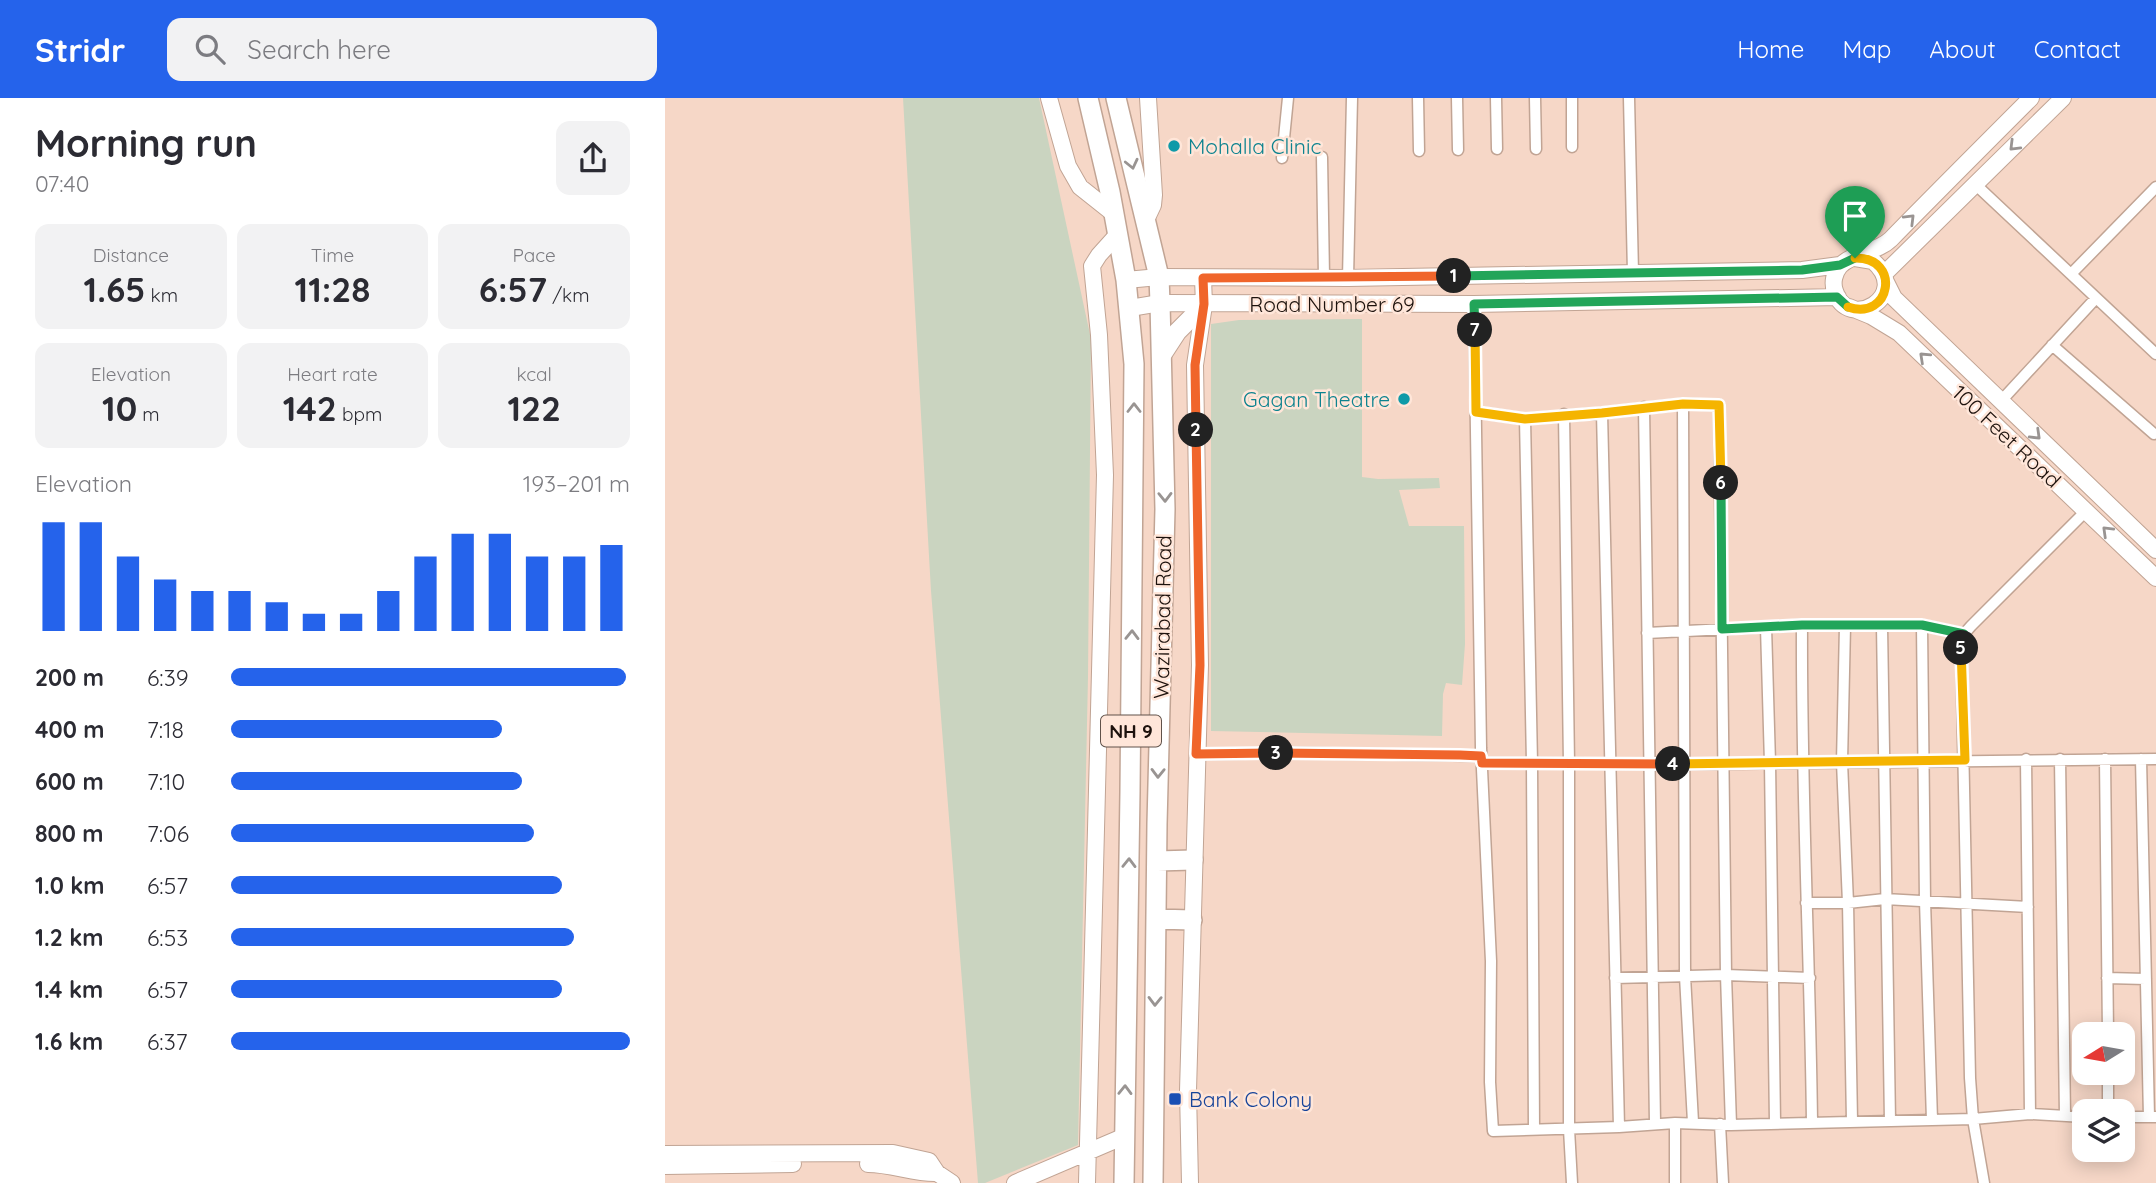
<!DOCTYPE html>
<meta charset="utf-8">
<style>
:root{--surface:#fff;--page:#f2f2f3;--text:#2b2b33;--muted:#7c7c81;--accent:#2563eb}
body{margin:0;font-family:Quicksand,sans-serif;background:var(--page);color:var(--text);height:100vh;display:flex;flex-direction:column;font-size:26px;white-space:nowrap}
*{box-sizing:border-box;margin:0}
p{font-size:23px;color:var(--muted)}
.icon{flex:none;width:38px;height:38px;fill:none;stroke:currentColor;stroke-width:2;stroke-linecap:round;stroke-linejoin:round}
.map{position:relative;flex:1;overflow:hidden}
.drawer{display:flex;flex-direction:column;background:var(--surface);width:665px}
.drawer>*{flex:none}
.needle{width:46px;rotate:259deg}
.tools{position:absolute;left:1407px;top:924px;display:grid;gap:14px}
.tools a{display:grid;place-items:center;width:63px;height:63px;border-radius:14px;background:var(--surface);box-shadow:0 4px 18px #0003;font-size:35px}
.pin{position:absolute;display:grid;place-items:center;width:60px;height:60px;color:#fff;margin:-72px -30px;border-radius:50% 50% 50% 0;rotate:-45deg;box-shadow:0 0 7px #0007}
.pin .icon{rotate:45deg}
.km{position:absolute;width:35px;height:35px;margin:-18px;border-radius:50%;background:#222;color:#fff;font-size:19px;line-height:35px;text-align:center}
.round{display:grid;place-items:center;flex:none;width:74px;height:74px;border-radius:14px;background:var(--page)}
.overview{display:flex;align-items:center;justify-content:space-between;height:119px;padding:0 35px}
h1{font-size:38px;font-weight:800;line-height:52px}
.metrics{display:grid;grid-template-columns:repeat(3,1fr);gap:10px;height:119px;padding:7px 35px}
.metrics div{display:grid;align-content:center;border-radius:14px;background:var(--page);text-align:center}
.metrics b{font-size:35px;font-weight:800}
.metrics small{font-size:19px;font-weight:400}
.metrics p{font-size:19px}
.chart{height:196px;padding:14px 35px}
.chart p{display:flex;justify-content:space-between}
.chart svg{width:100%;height:126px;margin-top:7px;stroke:var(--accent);stroke-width:6}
ul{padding:0 35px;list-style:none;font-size:23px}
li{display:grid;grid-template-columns:112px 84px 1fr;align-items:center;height:52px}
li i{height:18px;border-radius:9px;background:var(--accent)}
header{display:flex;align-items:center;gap:42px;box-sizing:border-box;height:98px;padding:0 35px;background:var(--accent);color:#fff}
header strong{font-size:33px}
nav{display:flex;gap:38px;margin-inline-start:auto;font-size:24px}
.search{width:490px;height:63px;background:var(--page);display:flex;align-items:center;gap:18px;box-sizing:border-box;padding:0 24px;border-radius:14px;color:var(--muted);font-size:26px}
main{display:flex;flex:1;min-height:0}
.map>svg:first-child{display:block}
.green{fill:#cad4c0}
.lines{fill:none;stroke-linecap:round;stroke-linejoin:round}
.street-casing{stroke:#c1a494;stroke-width:13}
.secondary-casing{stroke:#c1a494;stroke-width:18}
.primary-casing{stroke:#c1a494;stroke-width:20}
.highway-casing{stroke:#c1a494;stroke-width:22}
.street{stroke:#fff;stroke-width:10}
.secondary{stroke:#fff;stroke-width:16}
.primary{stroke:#fff;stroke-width:18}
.highway{stroke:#fff;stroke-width:19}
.oneway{stroke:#999492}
.split-1-casing{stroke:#fff;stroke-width:14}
.split-2-casing{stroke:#fff;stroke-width:14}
.split-3-casing{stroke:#fff;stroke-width:14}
.split-4-casing{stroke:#fff;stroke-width:14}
.split-5-casing{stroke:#fff;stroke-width:14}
.split-6-casing{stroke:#fff;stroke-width:14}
.split-7-casing{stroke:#fff;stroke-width:14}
.split-8-casing{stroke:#fff;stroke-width:14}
.split-9-casing{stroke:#fff;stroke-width:14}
.split-1{stroke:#22a559;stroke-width:9}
.split-2{stroke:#f0652b;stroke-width:9}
.split-3{stroke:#f0652b;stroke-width:9}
.split-4{stroke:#f0652b;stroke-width:9}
.split-5{stroke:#f5b400;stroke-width:9}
.split-6{stroke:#22a559;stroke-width:9}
.split-7{stroke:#f5b400;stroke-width:9}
.split-8{stroke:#22a559;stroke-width:9}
.split-9{stroke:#f5b400;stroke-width:9}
.culture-dot{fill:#0f9aa8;stroke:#ffe6d9;stroke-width:2.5}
.transit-dot{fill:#1a4fb4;stroke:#ffe6d9;stroke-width:2.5}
.labels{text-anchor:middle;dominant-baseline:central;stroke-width:5;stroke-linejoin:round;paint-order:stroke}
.shield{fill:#ffe6d9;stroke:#61524a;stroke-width:2}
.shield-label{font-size:19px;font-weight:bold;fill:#1d120d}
.culture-label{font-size:21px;fill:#0d838f;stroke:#ffe6d9;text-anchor:start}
.street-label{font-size:21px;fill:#1d120d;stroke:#ffe6d9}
.transit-label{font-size:21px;fill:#164399;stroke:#ffe6d9;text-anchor:start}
</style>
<header>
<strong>Stridr</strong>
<div class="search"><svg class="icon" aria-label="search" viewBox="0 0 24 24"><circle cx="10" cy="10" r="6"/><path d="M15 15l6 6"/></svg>Search here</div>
<nav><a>Home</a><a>Map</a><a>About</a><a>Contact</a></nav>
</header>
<main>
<section class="drawer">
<div class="overview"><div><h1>Morning run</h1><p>07:40</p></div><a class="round"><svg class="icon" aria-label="share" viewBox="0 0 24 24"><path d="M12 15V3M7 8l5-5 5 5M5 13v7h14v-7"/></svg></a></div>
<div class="metrics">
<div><p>Distance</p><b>1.65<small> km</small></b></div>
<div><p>Time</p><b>11:28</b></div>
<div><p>Pace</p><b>6:57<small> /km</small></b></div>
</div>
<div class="metrics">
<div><p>Elevation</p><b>10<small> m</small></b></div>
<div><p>Heart rate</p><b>142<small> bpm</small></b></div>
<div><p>kcal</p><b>122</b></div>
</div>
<div class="chart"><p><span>Elevation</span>193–201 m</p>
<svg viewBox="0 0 160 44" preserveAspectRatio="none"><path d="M5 44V6M15 44V6M25 44V18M35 44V26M45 44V30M55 44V30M65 44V34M75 44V38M85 44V38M95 44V30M105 44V18M115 44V10M125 44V10M135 44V18M145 44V18M155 44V14"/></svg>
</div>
<ul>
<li><b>200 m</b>6:39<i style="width:99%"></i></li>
<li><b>400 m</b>7:18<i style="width:68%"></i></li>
<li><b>600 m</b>7:10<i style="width:73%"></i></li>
<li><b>800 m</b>7:06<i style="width:76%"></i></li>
<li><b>1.0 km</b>6:57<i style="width:83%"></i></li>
<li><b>1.2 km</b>6:53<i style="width:86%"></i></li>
<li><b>1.4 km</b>6:57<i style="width:83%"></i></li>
<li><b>1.6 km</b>6:37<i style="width:100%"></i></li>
</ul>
</section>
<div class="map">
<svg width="1491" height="1085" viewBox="0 0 1491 1085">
<rect width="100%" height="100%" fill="#f6d7c7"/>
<path class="green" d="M238 0H374L426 241 423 579 413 1047 320 1085H313L266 493Z
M697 221V379L713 381 774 380 775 390 734 392 744 428H799L800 546 797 587 781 585 778 596 777 638 546 633V226L574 222Z"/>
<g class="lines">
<g class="street-casing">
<path id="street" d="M753 0 754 53
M792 0 793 52
M831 0 832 51
M870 0 871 51
M907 0V49
M964 0 968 175
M657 59 659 179
M617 60 623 0
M1310 86 1491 256
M1406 176 1491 89
M683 180 687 0
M809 206 816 650 826 863 825 984 828 1033 954 1029 1010 1025 1066 1027 1308 1021 1365 1016 1419 1019
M1387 247 1489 336
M1336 303 1431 200
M1018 306 1020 878 1028 1024
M979 309 990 1025
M811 314 860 321 937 315 1018 306 1054 307 1061 877 1066 1027
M937 315 954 1029
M899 316 904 666V1031L907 1085
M860 321 867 665 869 1031
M1137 527C1136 693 1145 859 1147 1024
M1257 527 1260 803 1267 1022
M1180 528 1177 664 1183 805 1187 1023
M1217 528 1225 1023
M1101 529 1105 665 1110 1025
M982 535 1137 527H1257L1299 536
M531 656 639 655 816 658
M1361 661 1365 1016
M1395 661 1400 1018
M1440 661 1443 936
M1476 661 1484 1019
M817 665 1059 666 1491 661
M1141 805H1183L1220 801 1363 809
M950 880 1061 877 1145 880
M1442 880 1481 881
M1443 975V1013
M1458 1019H1490
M1010 1025V1085
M1055 1026 1058 1085
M1319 1085 1308 1021 1305 980 1296 545 1299 536 1306 528 1421 413"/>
</g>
<g class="secondary-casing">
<path id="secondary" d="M384 0 403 68 415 89 449 116
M480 124 488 107 489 97 483 0
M1190 160 1208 163C1248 198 1182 235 1170 193 1167 185 1169 175 1175 168 1188 154 1212 155 1226 141 1272 94 1319 47 1366 0
M1219 176 1398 0
M461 182 494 179 683 180 1137 172 1175 167
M1221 184 1229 200 1491 452
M1184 209 1206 218 1234 235 1491 480
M465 210 495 205 809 206 1173 199
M0 1056 228 1055 264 1063 272 1075 287 1085
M203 1066C227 1066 250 1076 272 1075
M0 1068 128 1066
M350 1085 460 1038
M422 1085 440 377 434 237 427 168 434 157 452 137
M525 1085 523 993 535 567 530 267 539 207 538 180"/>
</g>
<g class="primary-casing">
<path id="primary" d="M497 257 512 234 539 207"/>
</g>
<g class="highway-casing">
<path id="highway" d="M423 0 445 94 461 182 469 266 465 694 459 1085
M451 0 494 179 495 205 500 411 492 726 488 1085
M492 763 528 762
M491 821 527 822"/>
</g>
<use href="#street" class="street"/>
<use href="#secondary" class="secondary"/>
<use href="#primary" class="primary"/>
<use href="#highway" class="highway"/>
</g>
<defs><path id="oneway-chevron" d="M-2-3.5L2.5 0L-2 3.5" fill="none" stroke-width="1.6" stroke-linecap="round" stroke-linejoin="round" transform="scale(1.75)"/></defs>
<g class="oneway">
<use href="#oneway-chevron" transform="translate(1349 48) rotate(135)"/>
<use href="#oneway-chevron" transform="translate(467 66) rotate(77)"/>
<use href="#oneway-chevron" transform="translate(1245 121) rotate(-45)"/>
<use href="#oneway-chevron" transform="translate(1259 259) rotate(-137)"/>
<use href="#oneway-chevron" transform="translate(469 310) rotate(-90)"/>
<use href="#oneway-chevron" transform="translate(1371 337) rotate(44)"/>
<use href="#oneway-chevron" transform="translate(500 399) rotate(89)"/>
<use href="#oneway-chevron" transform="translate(1442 433) rotate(-136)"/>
<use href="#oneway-chevron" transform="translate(467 537) rotate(-89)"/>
<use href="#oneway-chevron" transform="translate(493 675) rotate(91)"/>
<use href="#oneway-chevron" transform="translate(464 765) rotate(-89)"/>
<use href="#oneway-chevron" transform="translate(490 903) rotate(91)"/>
<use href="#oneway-chevron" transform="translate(460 992) rotate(-89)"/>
</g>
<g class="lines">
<g class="split-1-casing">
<path id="split-1" d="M789 178 1137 172 1175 167 1190 160"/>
</g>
<g class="split-2-casing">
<path id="split-2" d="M531 332 530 267 539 206 538 180 789 178"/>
</g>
<g class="split-3-casing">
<path id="split-3" d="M531 332 535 567 531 656 611 655"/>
</g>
<g class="split-4-casing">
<path id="split-4" d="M611 655 795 657 816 658 817 665 1008 666"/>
</g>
<g class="split-5-casing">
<path id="split-5" d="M1008 666 1300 662 1296 550"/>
</g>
<g class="split-6-casing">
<path id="split-6" d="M1056 385 1057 531 1137 527H1257L1299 536 1296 550"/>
</g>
<g class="split-7-casing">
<path id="split-7" d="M810 232 811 314 860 321 937 315 1018 306 1054 307 1056 385"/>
</g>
<g class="split-8-casing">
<path id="split-8" d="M810 232 809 206 1172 199 1183 209"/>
</g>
<g class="split-9-casing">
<path id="split-9" d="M1183 209C1226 224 1237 159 1190 160"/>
</g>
<use href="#split-1" class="split-1"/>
<use href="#split-2" class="split-2"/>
<use href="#split-3" class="split-3"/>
<use href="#split-4" class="split-4"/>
<use href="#split-5" class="split-5"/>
<use href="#split-6" class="split-6"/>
<use href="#split-7" class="split-7"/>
<use href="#split-8" class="split-8"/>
<use href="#split-9" class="split-9"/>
</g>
<g class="culture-dot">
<circle cx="509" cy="48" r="7"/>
<circle cx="739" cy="301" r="7"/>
</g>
<rect class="transit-dot" x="503" y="994" width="14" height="14" rx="3.5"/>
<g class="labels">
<rect class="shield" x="436" y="617.5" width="60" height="31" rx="5"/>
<g class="shield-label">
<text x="466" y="633">NH 9</text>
</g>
<g class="culture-label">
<text x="523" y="48">Mohalla Clinic</text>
<text x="725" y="301" text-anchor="end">Gagan Theatre</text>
</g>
<g class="street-label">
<text x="667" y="206">Road Number 69</text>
<text transform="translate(1342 338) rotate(43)">100 Feet Road</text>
<text transform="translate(497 519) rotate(-89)">Wazirabad Road</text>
</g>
<g class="transit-label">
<text x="524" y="1001">Bank Colony</text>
</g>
</g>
</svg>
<div class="tools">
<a><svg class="needle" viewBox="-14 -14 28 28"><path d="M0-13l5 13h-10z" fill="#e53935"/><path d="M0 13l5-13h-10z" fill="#7c7c81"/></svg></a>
<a><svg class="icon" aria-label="layers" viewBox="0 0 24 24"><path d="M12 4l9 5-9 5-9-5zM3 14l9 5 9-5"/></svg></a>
</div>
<div class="pin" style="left:1190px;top:160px;background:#1e9e55"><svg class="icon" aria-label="arrive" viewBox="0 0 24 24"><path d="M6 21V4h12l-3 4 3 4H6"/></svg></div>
<b class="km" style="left:789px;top:178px">1</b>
<b class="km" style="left:531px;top:332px">2</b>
<b class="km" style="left:611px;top:655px">3</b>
<b class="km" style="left:1008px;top:666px">4</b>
<b class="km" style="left:1296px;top:550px">5</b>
<b class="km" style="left:1056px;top:385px">6</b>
<b class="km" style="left:810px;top:232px">7</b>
</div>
</main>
